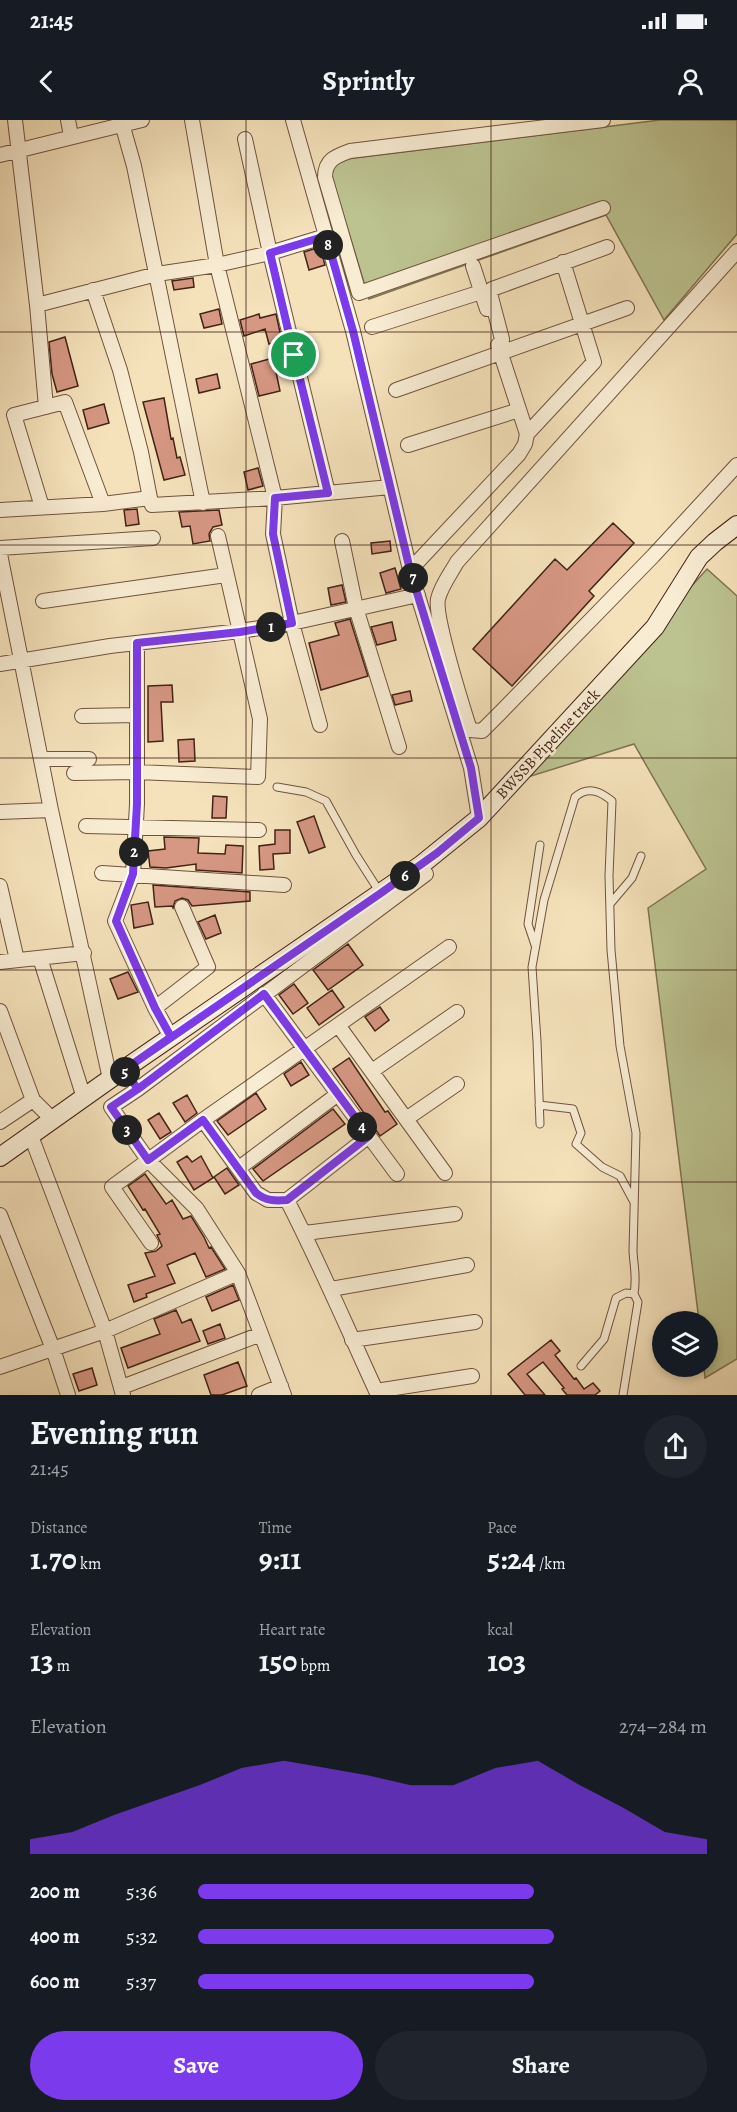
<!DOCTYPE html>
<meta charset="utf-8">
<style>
:root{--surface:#171b24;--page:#20242c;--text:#f1f3f6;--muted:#9ea1a6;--accent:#7c3aed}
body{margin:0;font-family:Alegreya,serif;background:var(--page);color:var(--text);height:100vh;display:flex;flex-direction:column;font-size:22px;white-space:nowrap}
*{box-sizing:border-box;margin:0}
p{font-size:20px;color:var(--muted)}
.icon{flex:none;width:33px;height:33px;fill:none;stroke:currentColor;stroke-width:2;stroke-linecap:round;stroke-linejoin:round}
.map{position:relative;height:1275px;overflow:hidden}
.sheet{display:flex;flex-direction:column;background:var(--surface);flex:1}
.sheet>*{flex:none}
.controls{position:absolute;left:652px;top:1191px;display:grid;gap:12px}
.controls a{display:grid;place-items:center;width:66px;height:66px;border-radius:50%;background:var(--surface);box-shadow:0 3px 9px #0003;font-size:30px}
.pin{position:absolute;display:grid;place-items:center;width:51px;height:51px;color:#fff;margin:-26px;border:3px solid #fff;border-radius:50%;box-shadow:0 2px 6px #0007}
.km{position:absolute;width:30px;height:30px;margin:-15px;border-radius:50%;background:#222;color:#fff;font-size:16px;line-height:30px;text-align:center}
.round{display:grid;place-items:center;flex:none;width:63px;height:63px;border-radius:32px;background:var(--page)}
.overview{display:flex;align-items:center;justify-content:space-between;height:102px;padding:0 30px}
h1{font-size:33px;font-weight:600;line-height:45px}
.stats{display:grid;grid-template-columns:repeat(3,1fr);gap:9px;height:102px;padding:6px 30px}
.stats div{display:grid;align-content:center}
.stats b{font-size:30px;font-weight:600}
.stats small{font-size:16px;font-weight:400}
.stats p{font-size:16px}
.chart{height:168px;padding:12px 30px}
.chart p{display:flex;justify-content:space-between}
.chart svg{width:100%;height:108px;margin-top:6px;fill:var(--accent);opacity:.7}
.primary-button{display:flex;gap:12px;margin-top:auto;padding:12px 30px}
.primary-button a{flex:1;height:69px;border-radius:36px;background:var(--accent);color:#fff;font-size:24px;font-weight:600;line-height:69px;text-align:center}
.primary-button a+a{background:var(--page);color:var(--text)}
ul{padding:0 30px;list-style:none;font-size:20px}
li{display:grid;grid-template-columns:96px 72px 1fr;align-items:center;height:45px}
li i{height:15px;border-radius:8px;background:var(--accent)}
.status{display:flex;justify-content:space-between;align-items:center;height:42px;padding:0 30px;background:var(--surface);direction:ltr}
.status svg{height:16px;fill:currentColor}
header{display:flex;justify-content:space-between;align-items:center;height:78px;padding:0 30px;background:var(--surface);font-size:27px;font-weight:600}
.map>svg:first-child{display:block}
.green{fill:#bcc390;stroke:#807353;stroke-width:1.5}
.building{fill:#d69783;stroke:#432316;stroke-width:1.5}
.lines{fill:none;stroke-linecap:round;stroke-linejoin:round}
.lane-casing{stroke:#70533f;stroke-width:9}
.street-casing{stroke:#70533f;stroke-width:16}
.secondary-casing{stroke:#432316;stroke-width:20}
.lane{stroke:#f8ecd3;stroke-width:7}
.street{stroke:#f8ecd3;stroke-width:14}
.secondary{stroke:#f8ecd3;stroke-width:18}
.route-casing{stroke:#fff;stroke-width:12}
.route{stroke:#7c3aed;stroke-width:8}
.grid{fill:none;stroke:#432316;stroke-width:1.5;stroke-opacity:0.55}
.labels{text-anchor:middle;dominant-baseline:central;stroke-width:5;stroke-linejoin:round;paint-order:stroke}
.street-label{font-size:16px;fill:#432316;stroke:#f8ecd3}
</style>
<div class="status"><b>21:45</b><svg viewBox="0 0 49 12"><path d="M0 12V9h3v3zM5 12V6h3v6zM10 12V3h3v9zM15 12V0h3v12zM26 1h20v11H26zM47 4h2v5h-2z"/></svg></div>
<header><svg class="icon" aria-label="back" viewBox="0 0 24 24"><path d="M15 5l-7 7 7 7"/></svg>Sprintly<svg class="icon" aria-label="person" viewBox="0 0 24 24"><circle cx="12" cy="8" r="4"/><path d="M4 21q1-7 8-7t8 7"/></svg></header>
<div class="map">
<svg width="737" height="1275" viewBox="0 0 737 1275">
<rect width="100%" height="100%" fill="#f5e2bb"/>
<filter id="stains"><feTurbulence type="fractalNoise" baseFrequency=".00333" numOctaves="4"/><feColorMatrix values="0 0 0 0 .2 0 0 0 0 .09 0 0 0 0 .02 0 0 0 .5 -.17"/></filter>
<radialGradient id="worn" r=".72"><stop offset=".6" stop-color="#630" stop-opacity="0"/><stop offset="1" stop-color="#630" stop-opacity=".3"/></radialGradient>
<path class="green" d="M660 0H737V114L664 200 606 95 369 179 330 51 338 40Z
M707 449 737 476V1239L705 1258 704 1247 708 1246V1202L699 1201 648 788 706 749 634 624 515 661Z"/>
<path class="building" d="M320 127 325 145 309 150 304 132Z
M193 158 194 167 174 170 172 161Z
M219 189 222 204 204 208 200 194Z
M259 194 260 198 276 194 282 221 269 224 265 209 244 216 240 200Z
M65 217 78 266 57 272 52 254 49 222Z
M273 238 280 271 259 276 251 244Z
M217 254 220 268 199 273 196 259Z
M164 278 171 319 173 318 177 338 180 337 185 355 164 360 143 282Z
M104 284 109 303 88 309 83 290Z
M258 348 263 366 248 370 244 352Z
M137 389 139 404 126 406 124 390Z
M219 390 222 405 213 407 209 414 210 421 193 424 190 406 182 407 179 392Z
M613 403 634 423 589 471 594 476 512 566 473 529 555 439 567 450Z
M390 421 391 431 372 434 371 423Z
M395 448 401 469 386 473 380 453Z
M342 465 346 482 331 485 328 468Z
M350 499 368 556 321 570 309 523 339 515 335 503Z
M392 502 396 520 377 525 371 507Z
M172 565 173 582H161L163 621 148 622V566Z
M410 571 412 581 395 585 392 575Z
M194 619 195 641 179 642 178 620Z
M213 676 227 677 226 698H212Z
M314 696 325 727 309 733 297 702Z
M275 710H290V733L273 734 274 749 260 750 259 726 275 724Z
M164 717 199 718 198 733 225 734 226 725 243 726 242 753 196 750V744L166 748 150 747 148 731 165 729Z
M153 765 250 772V781L192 786 188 780 182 778 175 781 173 788 172 786 155 787Z
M148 782 153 804 134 808 131 785Z
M215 795 221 813 206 819 198 802Z
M348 824 363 845 328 870 313 850Z
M128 852 138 872 118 879 110 859Z
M294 864 308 883 293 894 279 875Z
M332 870 344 887 319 905 307 888Z
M380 887 389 900 375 911 365 897Z
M349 938 385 992 388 991 397 1004 380 1016 333 949Z
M301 942 309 955 291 966 284 954Z
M256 973 266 989 228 1015 217 1001Z
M187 975 197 993 185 1002 173 983Z
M333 989 345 1004 263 1061 253 1049Z
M159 993 171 1012 160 1019 148 1000Z
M187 1036 192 1042 201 1036 213 1058 194 1070 177 1042Z
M227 1048 239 1065 225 1074 214 1057Z
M145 1054 166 1084 172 1080 183 1099 191 1096 204 1117 209 1128 211 1127 225 1149 206 1157 195 1133 167 1145 175 1163 146 1174 147 1177 134 1182 128 1165 155 1156 145 1133 156 1131 162 1126 157 1115 160 1114 145 1089 143 1090 128 1066Z
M233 1165 239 1180 212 1191 206 1177Z
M176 1190 182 1203 191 1199 200 1221 128 1248 121 1228 160 1214 154 1199Z
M220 1204 225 1218 208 1224 203 1211Z
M551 1220 560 1231 555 1235 574 1259 576 1258 584 1269 593 1263 600 1271 595 1275H567L562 1269 564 1268 543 1242 527 1254 545 1275H525L508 1254Z
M238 1242 247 1266 222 1275H211L204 1255Z
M92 1248 97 1265 79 1271 73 1254Z"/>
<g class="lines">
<g class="lane-casing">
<path id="lane" d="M277 667 306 672 326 681 356 735 379 771
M610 784 632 758 641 736
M535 825 528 804 540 725
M539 985 573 989 581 1013 576 1024 602 1047 620 1056 634 1082
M540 1004 537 921 532 847 544 780 575 677C588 666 600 671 612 681L609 756 611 830 620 926 636 1013 633 1131C634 1149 637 1156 634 1174
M581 1246 604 1219 616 1178 626 1173 634 1174 638 1182 623 1275"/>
</g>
<g class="street-casing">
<path id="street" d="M15 0 37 185 157 154 217 145 270 133 328 373
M68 0 71 16
M121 0 134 46 203 383
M192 0 217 145 275 378 273 414 292 503 320 605
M293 0 353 211 410 450 471 648 479 698
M603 0 350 31C336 36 325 40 325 57L359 173 603 88
M245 19 270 133 326 116
M0 35 142 0
M737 131 457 442C451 453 441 466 438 479 434 496 463 588 470 610L482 611 501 592 653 436 737 345
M473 146 487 189
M93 170 120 250 141 332 150 378
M37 185 46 287
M372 207 481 172
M498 225 527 314
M501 233 502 219 491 177 492 169 607 127
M396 270 627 188
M408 325 519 290
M42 387 14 295 65 282 103 384
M0 390 103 384 150 378 152 385 275 378 390 367
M342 421 356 488 399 627
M0 428 153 418
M0 434 51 690 110 959
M410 450 519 334 525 324 527 314 594 242 563 142
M43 481 226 455
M137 523V684L133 754 115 801 155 888 171 917
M0 544 110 526 240 511 292 503 418 475
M82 596 137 595
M42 639H89
M74 653 137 652 258 657 260 599 218 416
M0 692 51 690
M86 706 259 710
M102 753 284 765
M0 766 17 840
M40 838 84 978
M0 842 84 833
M264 874 397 1054
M155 888 208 847 182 787
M0 891 33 980 53 1000
M338 905 445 1053
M372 951 457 892
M406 999 457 964
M203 1000 256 1073 268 1080H287C320 1144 348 1210 378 1275
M0 1002 33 980
M31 1016 105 1211 123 1275
M239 1048 338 974
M287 1080 369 1016
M0 1095 53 1229 68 1275
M305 1113 455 1094
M151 1123 112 1067 203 1000 449 827
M331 1169 467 1145
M352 1220 475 1202
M0 1247 105 1211 238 1153
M122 1267 261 1214
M376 1271 472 1256
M259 1275 281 1266
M284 1275 238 1153 197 1089 148 1040 111 987 138 969 426 754"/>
</g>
<g class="secondary-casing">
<path id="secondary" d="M0 1037 110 959 421 745 479 698 655 507 699 437 715 422 737 405"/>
</g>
<use href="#lane" class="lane"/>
<use href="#street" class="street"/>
<use href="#secondary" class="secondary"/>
</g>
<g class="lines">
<g class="route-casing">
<path id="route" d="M294 235 328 373 275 378 273 414 292 503 240 512 137 523V684L133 754 116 801 155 888 171 917 124 950 138 969 111 987 148 1040 203 1000 256 1073C266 1081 275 1081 287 1080L369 1016 264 874 138 969 124 950 381 773 437 733 479 698 471 648 410 450 353 211 326 116 270 133 294 235"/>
</g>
<use href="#route" class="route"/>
</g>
<path class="grid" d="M246 0V1275M491 0V1275M0 212H737M0 425H737M0 638H737M0 850H737M0 1062H737"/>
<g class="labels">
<g class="street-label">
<text transform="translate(548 624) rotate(-47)">BWSSB Pipeline track</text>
</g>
</g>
<rect width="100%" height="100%" filter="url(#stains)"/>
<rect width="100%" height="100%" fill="url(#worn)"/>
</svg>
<div class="controls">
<a><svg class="icon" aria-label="layers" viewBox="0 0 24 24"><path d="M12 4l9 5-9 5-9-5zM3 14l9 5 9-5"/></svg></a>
</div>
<div class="pin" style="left:294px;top:235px;background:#1e9e55"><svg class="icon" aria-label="arrive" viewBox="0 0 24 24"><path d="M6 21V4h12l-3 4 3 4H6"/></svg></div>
<b class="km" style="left:271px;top:507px">1</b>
<b class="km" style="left:134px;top:732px">2</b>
<b class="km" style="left:127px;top:1010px">3</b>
<b class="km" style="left:362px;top:1007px">4</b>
<b class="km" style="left:125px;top:952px">5</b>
<b class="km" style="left:405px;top:756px">6</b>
<b class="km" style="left:413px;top:458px">7</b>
<b class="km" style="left:328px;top:125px">8</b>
</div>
<section class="sheet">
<div class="overview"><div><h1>Evening run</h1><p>21:45</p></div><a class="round"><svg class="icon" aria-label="share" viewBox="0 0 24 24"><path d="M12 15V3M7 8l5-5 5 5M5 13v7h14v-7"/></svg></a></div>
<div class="stats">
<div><p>Distance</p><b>1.70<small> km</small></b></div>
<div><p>Time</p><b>9:11</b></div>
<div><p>Pace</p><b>5:24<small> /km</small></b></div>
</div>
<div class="stats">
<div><p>Elevation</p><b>13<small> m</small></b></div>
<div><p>Heart rate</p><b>150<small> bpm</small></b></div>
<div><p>kcal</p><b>103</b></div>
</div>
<div class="chart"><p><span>Elevation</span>274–284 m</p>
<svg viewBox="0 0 160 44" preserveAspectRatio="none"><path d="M0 44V38L10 35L20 28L30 22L40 16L50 9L60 6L70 9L80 12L90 16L100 16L110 9L120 6L130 16L140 25L150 35L160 38V44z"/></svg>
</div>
<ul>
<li><b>200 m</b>5:36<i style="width:66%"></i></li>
<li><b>400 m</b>5:32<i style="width:70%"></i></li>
<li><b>600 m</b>5:37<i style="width:66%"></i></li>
</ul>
<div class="primary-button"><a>Save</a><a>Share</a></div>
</section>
